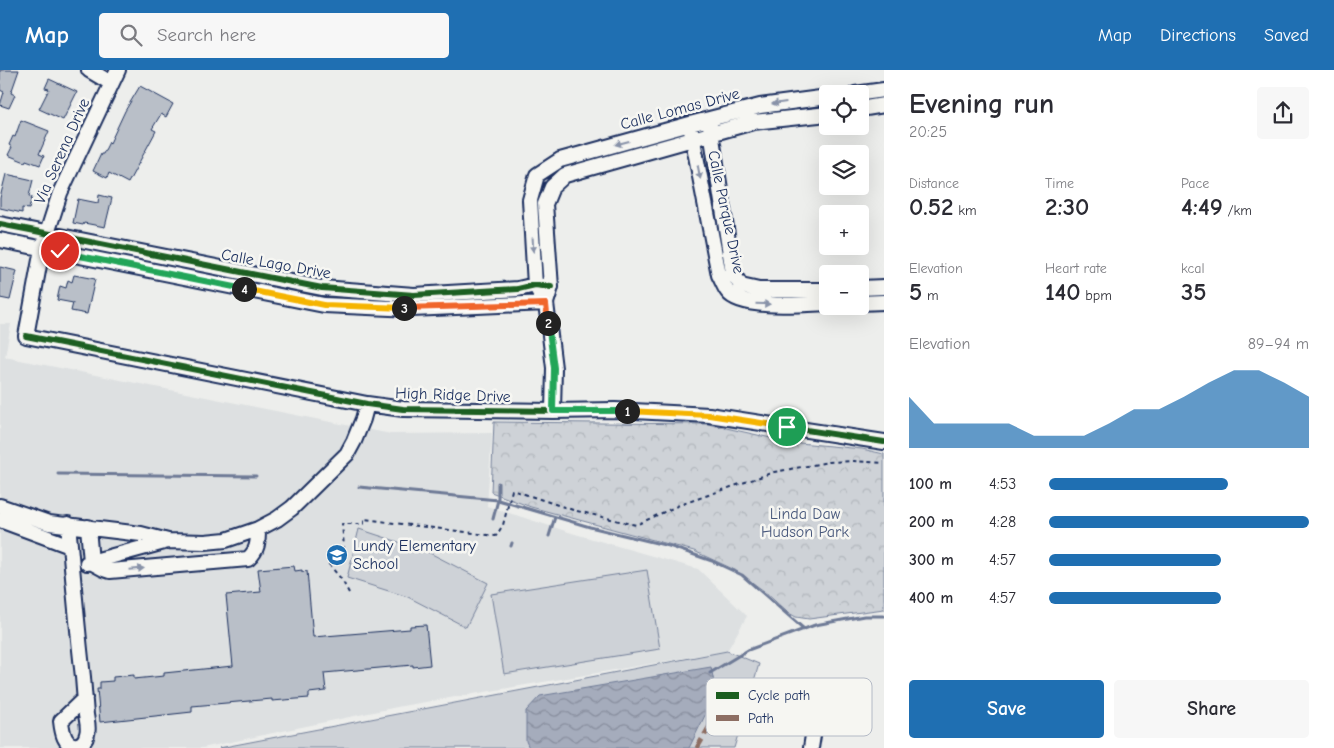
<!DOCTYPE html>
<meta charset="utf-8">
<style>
:root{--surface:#fff;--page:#f7f7f7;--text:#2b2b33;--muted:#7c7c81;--accent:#1f6fb2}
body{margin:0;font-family:"Comic Neue",sans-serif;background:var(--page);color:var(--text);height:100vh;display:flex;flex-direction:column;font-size:19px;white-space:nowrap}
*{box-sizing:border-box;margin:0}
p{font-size:16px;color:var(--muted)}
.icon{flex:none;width:28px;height:28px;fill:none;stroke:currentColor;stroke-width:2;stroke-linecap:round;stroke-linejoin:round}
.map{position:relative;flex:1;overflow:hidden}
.panel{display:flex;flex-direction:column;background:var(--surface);width:450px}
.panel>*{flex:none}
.tools{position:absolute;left:819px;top:15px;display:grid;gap:10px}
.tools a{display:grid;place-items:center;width:50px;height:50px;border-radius:5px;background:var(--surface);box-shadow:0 5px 20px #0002;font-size:25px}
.pin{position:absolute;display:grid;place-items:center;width:42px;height:42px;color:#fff;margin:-21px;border:2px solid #fff;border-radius:50%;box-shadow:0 1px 5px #0007}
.km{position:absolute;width:25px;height:25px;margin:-12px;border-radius:50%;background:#222;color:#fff;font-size:14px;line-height:25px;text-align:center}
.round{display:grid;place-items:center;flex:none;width:52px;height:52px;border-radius:5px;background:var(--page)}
.overview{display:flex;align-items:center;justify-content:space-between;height:85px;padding:0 25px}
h1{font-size:28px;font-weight:700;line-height:38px}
.figures{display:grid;grid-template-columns:repeat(3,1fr);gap:8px;height:85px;padding:5px 25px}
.figures div{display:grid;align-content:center}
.figures b{font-size:25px;font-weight:700}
.figures small{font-size:14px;font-weight:400}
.figures p{font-size:14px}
.chart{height:140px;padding:10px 25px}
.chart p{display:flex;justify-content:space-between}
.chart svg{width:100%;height:90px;margin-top:5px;fill:var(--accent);opacity:.7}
.cta{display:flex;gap:10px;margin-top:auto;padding:10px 25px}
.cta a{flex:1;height:58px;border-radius:5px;background:var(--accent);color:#fff;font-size:20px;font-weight:700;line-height:58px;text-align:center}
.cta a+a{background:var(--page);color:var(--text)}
ul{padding:0 25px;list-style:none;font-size:16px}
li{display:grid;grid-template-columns:80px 60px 1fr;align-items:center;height:38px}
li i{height:12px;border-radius:6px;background:var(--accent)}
header{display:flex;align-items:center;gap:30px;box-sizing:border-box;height:70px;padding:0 25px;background:var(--accent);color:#fff}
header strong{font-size:24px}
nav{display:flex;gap:28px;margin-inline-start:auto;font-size:18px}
.search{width:350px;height:45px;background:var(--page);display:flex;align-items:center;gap:12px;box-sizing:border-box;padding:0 18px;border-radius:5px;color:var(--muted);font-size:19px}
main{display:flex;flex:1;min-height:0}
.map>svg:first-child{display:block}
.built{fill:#dde0e1}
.green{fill:#ced2d7;stroke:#74809a}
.forest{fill:url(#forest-crowns);stroke:#74809a}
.water{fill:url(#water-waves);stroke:#6e7a96}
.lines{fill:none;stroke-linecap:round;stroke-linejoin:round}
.stream{stroke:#6e7a96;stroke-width:3}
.building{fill:#b9bfc8;stroke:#1b2f5e}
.minor-casing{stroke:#1b2f5e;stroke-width:18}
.path{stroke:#1b2f5e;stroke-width:2;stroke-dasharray:4 4;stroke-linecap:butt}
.minor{stroke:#f6f6f2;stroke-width:14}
.quiet{stroke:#8d6e63;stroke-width:5;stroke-dasharray:10 5;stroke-linecap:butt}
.cycleway-casing{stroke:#f6f6f2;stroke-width:9}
.cycleway{stroke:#1b5e20;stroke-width:6}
.oneway{fill:#8892a8}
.split-1-casing{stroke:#fff;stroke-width:10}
.split-2-casing{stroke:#fff;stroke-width:10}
.split-3-casing{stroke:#fff;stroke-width:10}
.split-4-casing{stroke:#fff;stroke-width:10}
.split-5-casing{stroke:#fff;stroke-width:10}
.split-1{stroke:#f5b400;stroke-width:6}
.split-2{stroke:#22a559;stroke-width:6}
.split-3{stroke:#f0652b;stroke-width:6}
.split-4{stroke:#f5b400;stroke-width:6}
.split-5{stroke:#22a559;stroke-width:6}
.labels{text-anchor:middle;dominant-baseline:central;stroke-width:5;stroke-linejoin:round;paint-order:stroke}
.street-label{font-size:16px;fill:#1b2f5e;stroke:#f6f6f2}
.park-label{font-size:16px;fill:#48587c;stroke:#f6f6f2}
.poi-label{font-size:16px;fill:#1b2f5e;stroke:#f6f6f2;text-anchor:start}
.key{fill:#f6f6f2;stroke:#b4bac6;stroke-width:1}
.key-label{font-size:14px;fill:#1b2f5e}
</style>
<header>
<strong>Map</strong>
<div class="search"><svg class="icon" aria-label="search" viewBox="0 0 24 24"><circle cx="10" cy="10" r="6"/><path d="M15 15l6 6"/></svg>Search here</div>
<nav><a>Map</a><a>Directions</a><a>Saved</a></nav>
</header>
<main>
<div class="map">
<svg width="884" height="678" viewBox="0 0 884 678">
<defs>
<pattern id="forest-crowns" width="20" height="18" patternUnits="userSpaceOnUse" patternTransform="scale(1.25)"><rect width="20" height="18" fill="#ced2d7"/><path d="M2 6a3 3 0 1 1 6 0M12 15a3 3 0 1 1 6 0" fill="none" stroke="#b0b5bb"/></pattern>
<pattern id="water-waves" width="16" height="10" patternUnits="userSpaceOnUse" patternTransform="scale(1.25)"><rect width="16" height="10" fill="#a5acbc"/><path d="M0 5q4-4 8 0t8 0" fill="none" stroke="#868c9c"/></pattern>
</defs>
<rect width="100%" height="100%" fill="#edeeec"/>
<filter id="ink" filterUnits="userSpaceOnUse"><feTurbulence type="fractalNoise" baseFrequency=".02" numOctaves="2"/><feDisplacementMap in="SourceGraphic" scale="10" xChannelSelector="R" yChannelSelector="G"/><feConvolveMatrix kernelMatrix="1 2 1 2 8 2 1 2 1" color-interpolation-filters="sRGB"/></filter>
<g filter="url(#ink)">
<path class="built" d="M0 254H11L5 287 391 364 492 363 487 436 575 464 698 499 747 546 727 581 402 636 202 678H0Z"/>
<path class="green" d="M359 459 426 481 488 513 466 557 408 527 347 508Z
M647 500 660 579 504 604 491 524Z
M727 581 759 594 734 678H219Z"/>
<path class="forest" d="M494 352 708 354 789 372 862 379 884 384V539L809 549 796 547 787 542 764 521 735 500 694 481 531 437 491 422Z"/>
<path class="water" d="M711 597 716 623 689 678H529L526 671V641L540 626Z"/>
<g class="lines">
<path class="stream" d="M58 404 256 406
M359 417 498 430 590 457 669 476 712 491 742 505 804 559
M493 449 498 430V413
M549 466 555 447
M511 476 512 473
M710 603 748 580 815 555 864 546H884"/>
</g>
<path class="building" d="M0 0H19L11 23 15 25 9 38 0 35 4 22 0 20Z
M49 9 77 22 63 50 39 39 49 19 45 18Z
M140 16 173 34 166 47 161 44 152 59 156 61 128 113 109 103 107 108 93 101 101 84H103L109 72 110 73 125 41Z
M21 50 49 61 39 84 44 86 40 95 26 90 25 92 8 85 12 77 9 75 13 66 15 67Z
M6 104 33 110 29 126 32 127 29 139 22 138V143L0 138V128Z
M99 125 112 128 105 157 84 153 83 155 73 153 78 129 98 133Z
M0 197 17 201 10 230 0 228Z
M74 205 95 209 87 244 71 241 73 233 57 230 60 216 66 218 68 210 72 212Z
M294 496 295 501 302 500V502L307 501 313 567 410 559V556L426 555 430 595 413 597V595L324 603 326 621 309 623V628L272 631V629L192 636V642L100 652 97 619H100V612L113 611V607L134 605V609L164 606V603L233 596 226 525 261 522 258 499Z"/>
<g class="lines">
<g class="minor-casing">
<path id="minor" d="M89 0 111 13
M118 0 60 123 42 179 26 266 367 334 403 339 553 341 615 340 709 345 884 372
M855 24 884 20
M860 39 884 35
M710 55 733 203 741 216 759 220H828
M691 60 719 205C722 210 724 217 728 222 741 240 805 234 828 233
M0 154 322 218 414 225 518 219 535 215 551 217
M0 170 324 235 412 239 546 233
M860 218 884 217
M539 222 535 215 530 130 537 105 560 90 690 54 760 36 828 27
M860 233 884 232
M553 341 554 298 546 233 551 217 545 134 552 117 565 105 753 52 828 44
M0 436 49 453 141 464 168 471 205 472 226 470 258 459 277 449 292 438 347 384 354 371 363 349 367 334
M0 450 70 476
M68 454C73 505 77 556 83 607 84 619 85 632 86 645 87 651 89 658 87 664 86 669 84 673 78 675 64 678 62 660 61 651L85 628
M88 457 91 492
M91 492 104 499 110 501 248 489C258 480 258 472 258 459
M87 493 168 471
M811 678 815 653"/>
</g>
<path class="path" d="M349 523 342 510 328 493 344 477 342 454H364V449L496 466 503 455 512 420 573 440 636 455 677 436 774 402 829 392 854 391 884 393"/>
<use href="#minor" class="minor"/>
<path class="quiet" d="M697 678 714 649 725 616"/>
<g class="cycleway-casing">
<path id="cycleway" d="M0 154 322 218 414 225 518 219 535 215 551 217
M26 266 367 334 403 339 553 341 615 340 709 345 884 372"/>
</g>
<use href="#cycleway" class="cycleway"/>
</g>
<defs><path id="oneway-solid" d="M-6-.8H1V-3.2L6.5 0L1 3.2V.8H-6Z" transform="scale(1.25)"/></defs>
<g class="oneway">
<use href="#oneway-solid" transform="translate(779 33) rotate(173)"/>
<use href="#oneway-solid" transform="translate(622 73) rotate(165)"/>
<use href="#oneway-solid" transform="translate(699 102) rotate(79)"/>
<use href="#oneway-solid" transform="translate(533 175) rotate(87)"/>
<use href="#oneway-solid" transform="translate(763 234) rotate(2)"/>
<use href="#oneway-solid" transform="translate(137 499) rotate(-5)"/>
</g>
</g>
<g class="lines" filter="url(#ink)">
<g class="split-1-casing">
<path id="split-1" d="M627 341 709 345 787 357"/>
</g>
<g class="split-2-casing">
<path id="split-2" d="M548 253 554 298 553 341H627"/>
</g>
<g class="split-3-casing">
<path id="split-3" d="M404 238 546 234 548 253"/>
</g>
<g class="split-4-casing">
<path id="split-4" d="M244 219 324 235 404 238"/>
</g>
<g class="split-5-casing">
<path id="split-5" d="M60 181V182L244 219"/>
</g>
<use href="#split-1" class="split-1"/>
<use href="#split-2" class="split-2"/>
<use href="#split-3" class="split-3"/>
<use href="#split-4" class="split-4"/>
<use href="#split-5" class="split-5"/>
</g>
<defs>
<g id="school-disc" transform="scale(1.125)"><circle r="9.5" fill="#1f6fb2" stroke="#f6f6f2"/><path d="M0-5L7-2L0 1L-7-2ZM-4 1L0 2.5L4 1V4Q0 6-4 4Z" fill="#fff"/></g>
</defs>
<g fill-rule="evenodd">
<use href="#school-disc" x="337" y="485"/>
</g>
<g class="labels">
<g class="street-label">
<text transform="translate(680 39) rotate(-15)">Calle Lomas Drive</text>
<text transform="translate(62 81) rotate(-66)">Via Serena Drive</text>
<text transform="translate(726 142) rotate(78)">Calle Parque Drive</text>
<text transform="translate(276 194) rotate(10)">Calle Lago Drive</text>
<text transform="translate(453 325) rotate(2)">High Ridge Drive</text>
</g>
<g class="park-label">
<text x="805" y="444">Linda Daw<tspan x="805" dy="18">Hudson Park</tspan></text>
</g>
<g class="poi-label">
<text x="353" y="476">Lundy Elementary<tspan x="353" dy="18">School</tspan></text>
</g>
</g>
<rect x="706" y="608" width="166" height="58" rx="8" class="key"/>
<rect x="716" y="622" width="23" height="7" fill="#1b5e20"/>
<rect x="716" y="645" width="23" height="6" fill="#8d6e63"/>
<g class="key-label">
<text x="748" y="630">Cycle path</text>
<text x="748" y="653">Path</text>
</g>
</svg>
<div class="tools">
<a><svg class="icon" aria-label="locate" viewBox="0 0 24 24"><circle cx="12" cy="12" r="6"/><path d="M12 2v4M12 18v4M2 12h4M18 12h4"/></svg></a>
<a><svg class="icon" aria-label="layers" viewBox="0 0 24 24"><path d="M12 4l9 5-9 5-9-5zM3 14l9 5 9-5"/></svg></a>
<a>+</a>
<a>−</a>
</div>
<div class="pin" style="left:787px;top:357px;background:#1e9e55"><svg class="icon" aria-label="arrive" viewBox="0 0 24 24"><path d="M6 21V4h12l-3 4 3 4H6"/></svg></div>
<div class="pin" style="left:60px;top:181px;background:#d93025"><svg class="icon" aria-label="check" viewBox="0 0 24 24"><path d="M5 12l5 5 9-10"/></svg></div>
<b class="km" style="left:627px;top:341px">1</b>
<b class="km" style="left:548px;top:253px">2</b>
<b class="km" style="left:404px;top:238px">3</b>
<b class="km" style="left:244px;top:219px">4</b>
</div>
<section class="panel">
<div class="overview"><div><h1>Evening run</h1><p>20:25</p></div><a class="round"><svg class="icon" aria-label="share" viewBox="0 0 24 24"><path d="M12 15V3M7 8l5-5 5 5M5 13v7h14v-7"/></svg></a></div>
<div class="figures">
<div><p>Distance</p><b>0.52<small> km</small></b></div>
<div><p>Time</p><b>2:30</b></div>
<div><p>Pace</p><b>4:49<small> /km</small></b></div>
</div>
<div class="figures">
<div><p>Elevation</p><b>5<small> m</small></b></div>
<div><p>Heart rate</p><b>140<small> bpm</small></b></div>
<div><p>kcal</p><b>35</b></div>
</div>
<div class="chart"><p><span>Elevation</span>89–94 m</p>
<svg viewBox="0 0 160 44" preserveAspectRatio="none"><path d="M0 44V19L10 32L20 32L30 32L40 32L50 38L60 38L70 38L80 32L90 25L100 25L110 19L120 12L130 6L140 6L150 12L160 19V44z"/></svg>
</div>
<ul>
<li><b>100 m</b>4:53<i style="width:69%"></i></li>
<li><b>200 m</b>4:28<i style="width:100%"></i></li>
<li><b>300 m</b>4:57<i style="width:66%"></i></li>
<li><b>400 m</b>4:57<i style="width:66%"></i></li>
</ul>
<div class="cta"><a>Save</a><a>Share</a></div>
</section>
</main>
